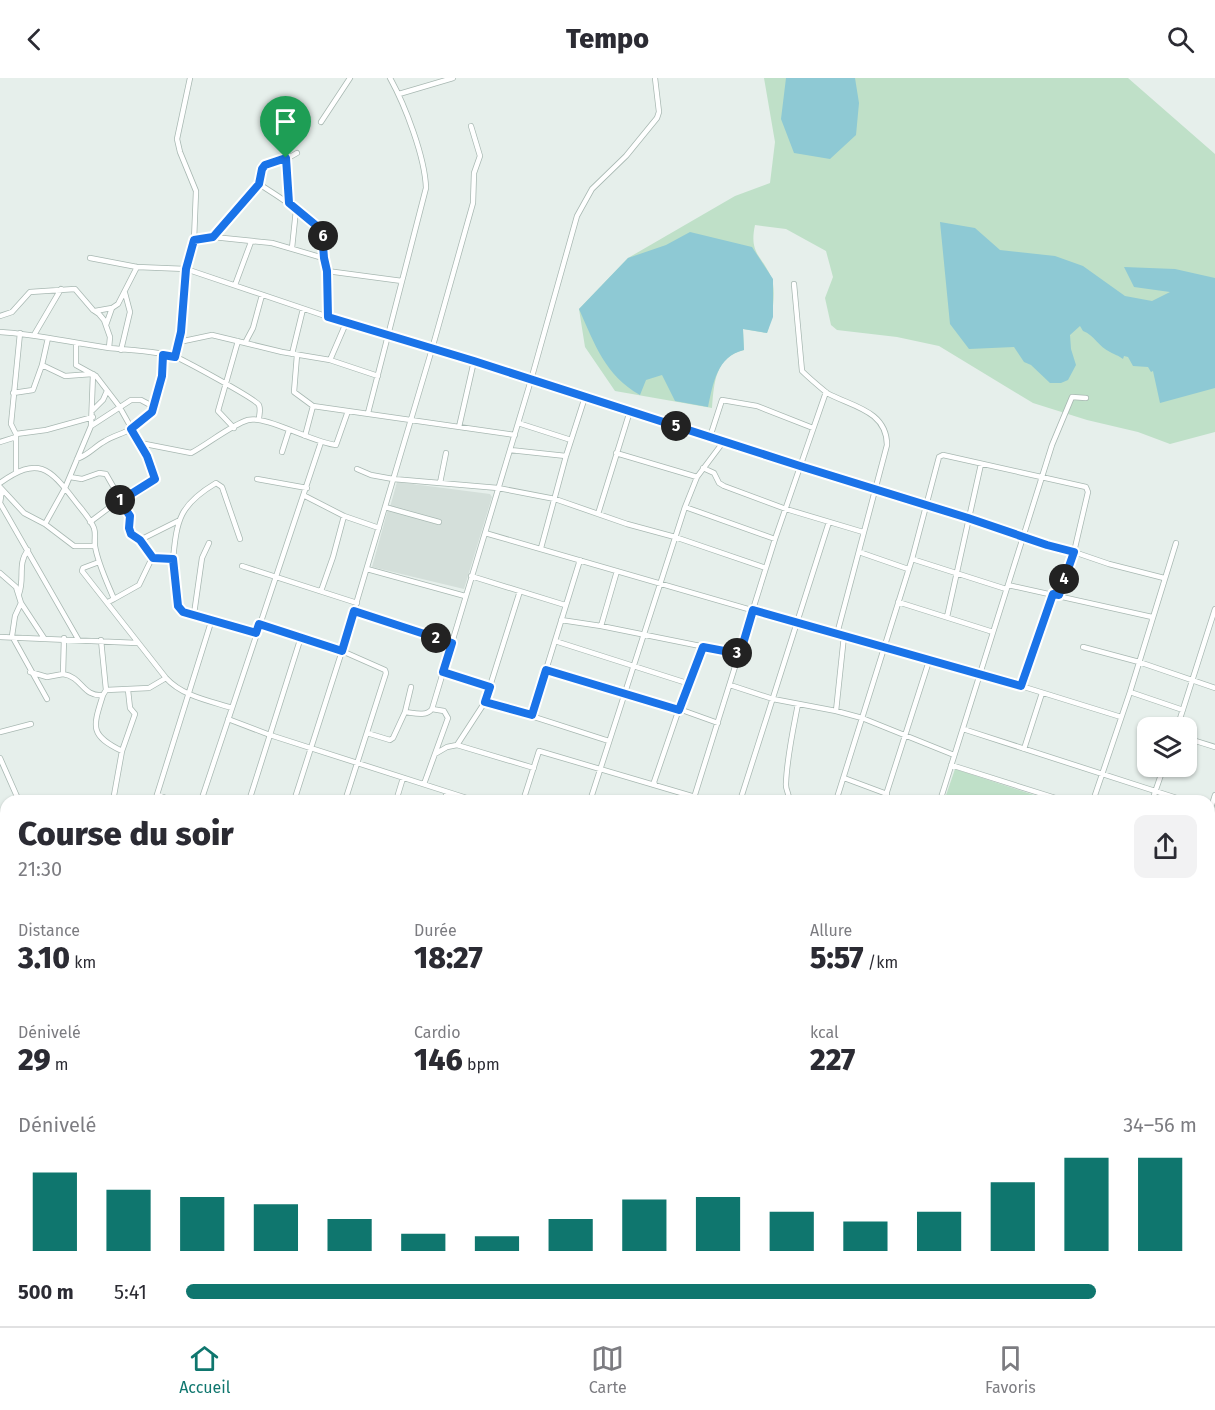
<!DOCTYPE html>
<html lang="fr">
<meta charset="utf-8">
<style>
:root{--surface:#fff;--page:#f2f2f3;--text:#2b2b33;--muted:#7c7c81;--line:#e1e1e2;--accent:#0f766e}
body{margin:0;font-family:"Fira Sans",sans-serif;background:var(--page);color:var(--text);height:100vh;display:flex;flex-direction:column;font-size:22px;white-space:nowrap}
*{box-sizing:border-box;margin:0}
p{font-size:20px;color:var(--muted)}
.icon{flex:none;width:33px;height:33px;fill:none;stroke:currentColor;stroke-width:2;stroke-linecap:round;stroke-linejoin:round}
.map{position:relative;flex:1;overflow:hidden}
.panel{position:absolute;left:0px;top:717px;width:1215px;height:531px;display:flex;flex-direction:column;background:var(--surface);border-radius:18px 18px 0 0;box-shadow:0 2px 4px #0004}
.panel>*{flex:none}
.fabs{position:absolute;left:1137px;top:639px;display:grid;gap:12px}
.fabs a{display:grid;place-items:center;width:60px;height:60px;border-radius:12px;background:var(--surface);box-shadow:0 2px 4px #0004;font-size:30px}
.pin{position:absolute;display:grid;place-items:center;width:51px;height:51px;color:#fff;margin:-62px -26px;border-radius:50% 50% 50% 0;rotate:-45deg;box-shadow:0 0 6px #0007}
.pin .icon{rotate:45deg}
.km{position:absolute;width:30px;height:30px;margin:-15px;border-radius:50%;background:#222;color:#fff;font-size:16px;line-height:30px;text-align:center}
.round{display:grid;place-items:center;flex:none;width:63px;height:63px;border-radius:12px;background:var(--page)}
.summary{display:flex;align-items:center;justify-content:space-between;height:102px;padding:0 18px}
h1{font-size:33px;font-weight:800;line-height:45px}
.metrics{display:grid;grid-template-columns:repeat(3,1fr);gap:9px;height:102px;padding:6px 18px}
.metrics div{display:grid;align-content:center}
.metrics b{font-size:30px;font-weight:800}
.metrics small{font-size:16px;font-weight:400}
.metrics p{font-size:16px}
.chart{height:168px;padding:12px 18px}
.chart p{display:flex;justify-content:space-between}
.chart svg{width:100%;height:108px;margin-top:6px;stroke:var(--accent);stroke-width:6}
ul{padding:0 18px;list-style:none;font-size:20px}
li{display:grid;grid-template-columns:96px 72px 1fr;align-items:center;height:45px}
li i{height:15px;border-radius:8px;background:var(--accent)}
header{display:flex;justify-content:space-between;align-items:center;height:78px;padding:0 18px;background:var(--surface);font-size:27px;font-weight:800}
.dock{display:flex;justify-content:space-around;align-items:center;height:84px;border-top:2px solid var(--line);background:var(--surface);font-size:16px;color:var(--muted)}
.dock a{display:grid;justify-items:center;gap:3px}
.dock .selected{color:var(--accent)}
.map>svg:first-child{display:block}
.built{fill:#d4dfda}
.green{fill:#bfe0c8}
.water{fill:#8ec9d4}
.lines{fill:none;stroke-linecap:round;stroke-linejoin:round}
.street-casing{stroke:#a8b8b2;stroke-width:6}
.secondary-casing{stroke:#a4bbb3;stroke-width:8}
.street{stroke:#fff;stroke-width:4.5}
.secondary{stroke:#fff;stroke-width:7}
.route-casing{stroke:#fff;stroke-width:12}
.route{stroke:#1a73e8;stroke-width:8}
</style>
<header><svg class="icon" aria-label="back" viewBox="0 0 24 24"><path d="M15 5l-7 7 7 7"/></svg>Tempo<svg class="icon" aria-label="search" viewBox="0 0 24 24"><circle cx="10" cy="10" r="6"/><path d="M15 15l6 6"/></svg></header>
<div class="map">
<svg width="1215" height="1248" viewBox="0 0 1215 1248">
<rect width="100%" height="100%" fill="#e6efeb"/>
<path class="built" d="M397 404 490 416 492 419 464 511 372 489 388 431 440 447V442L390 429Z"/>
<path class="green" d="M764 0H1128L1215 76V354L1170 366 1138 354 1087 342 1033 325 939 268 897 259 837 252 831 247 825 220 833 199 826 173 786 151 755 147C749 176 761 176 771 199 777 212 772 241 767 255L743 251 744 272C715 279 714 305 712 330L615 313 585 269 579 231 628 180 735 118 770 105 775 64Z
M955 691 1052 723H944Z"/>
<path class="water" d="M786 0H855L859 25 856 57 830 81 794 75 781 41Z
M940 144 975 150 1000 172 1055 178 1083 188 1125 218 1152 223 1170 214 1134 209 1124 189 1175 191 1215 200V310L1160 325 1153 293 1151 294 1148 289 1133 288 1128 279 1124 278 1123 281C1118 277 1115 277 1110 274 1099 269 1094 257 1083 253L1080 248 1070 257 1071 271 1076 287 1068 302 1061 305H1050L1031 287 1024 284 1014 269 969 271 950 246Z
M690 154 752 169 773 201V239L767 255 743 251 744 272C717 278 713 306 708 329L675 323 662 297 646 302 640 317C605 297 595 267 579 231L628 180 666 167Z"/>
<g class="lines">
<g class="street-casing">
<path id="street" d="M190 0 177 61 180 74 196 113 194 162
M399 16 453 0
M321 44 350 0
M286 80 289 125
M259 106C273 115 317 142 322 156 324 163 323 173 323 180
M213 159 272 165 323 180 327 193 328 239
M292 170 296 132
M90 180 137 189 186 191 346 245 630 333 800 388 968 440 1047 467 1074 474 1109 486 1164 500
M327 193 402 203
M794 206 802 293C808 299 821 310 827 315 850 328 887 332 887 367L837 556
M235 207 251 164
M95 233 112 230 118 226 137 189
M0 238 12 234 30 214 75 211 93 232 99 236 104 242 110 259 109 270
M106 247 112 230
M0 254C37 256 72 265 109 270 127 272 160 273 176 279 187 284 256 321 259 327 261 332 259 337 259 341
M34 257 61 211
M48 260 42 287 65 298 92 296
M179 264 212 257 282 274 330 282 378 298
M76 265V287L96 298 119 328 147 378 155 401 114 426 90 444
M245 265 253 250 262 217
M121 272 130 234 125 215
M292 276 303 231
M297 277 294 314 313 328 515 357
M175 279 181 254 186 191 194 162 213 159 259 106 262 91 265 87 290 79 297 75
M330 282 346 245
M13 315 33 312 42 287
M93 332 103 322 107 313
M368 335 426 110C425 79 405 27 390 0
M518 345 571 362
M91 348 131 322H141L154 329
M459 349 474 283
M234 350 218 333 238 263
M16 356 11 346 20 255
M305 358 313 328
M16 359V394
M710 359 722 322 757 328 813 350
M0 364 16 359V356L46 352 93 339
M140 365 191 375C208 366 231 347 248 342 265 337 314 365 336 367L348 333
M510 372 566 378
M282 374 289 352
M616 375 697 399
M77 381C90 376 94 369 105 363 113 358 122 356 131 351 161 332 161 310 163 277
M703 390 714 395 719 405 724 408 786 431 863 454
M357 391 371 397 393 401 498 410 555 421 627 446 675 459 766 490
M70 399 82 401 99 395 106 396 130 438 129 450 131 456 140 462 152 480
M257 401 307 410
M0 405C38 378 49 389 75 423 81 431 90 440 94 450 96 456 94 462 95 468 98 486 107 504 114 521L108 524
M440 405 446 375
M0 409 24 435 45 446 65 410 91 348 93 296
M2 412 0 425 78 561
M305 418 344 438 379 450
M385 429 439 444
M685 429 775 461
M598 436 630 333
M45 446 74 468H95
M485 455 956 591 1021 608 1121 639
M140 462 178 443
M541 470 566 378 585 319
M859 474 908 491
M152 480 173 481 178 528 183 534 256 555
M173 481C177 442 179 427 216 405L222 409 240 461
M912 481 1006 511
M99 484 83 490 82 493 166 600C182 618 210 623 232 630
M242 488 357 525
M367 491 465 518
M0 495 16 509 21 525 44 560
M471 498 565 527
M1008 507 1152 539
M321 513 333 479 344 438
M19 516C25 500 17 486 28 472
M114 521 139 507 152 480
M898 524 993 554
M21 525 15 538 12 558 47 621
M354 533 452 565
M194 536 202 480 209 465
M947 539 981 386
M561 542 601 548 740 576
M259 546 342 573 385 592 386 595 345 723
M601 548 617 493
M0 559 137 565
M101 562 106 612
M555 563 690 606
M1083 569 1139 584 1215 610
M546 592 679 631 718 645
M30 594 47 599 63 596 64 560
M443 594 490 609
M63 596C83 599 82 619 103 617L106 612 149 610 166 600
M730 607 773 621 836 633 862 640 954 677
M1021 608 1053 516
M1130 614 1183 632
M103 617C93 649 89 657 122 673
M485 624C527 636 568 650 609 663
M836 633 844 558
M405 634 411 609
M532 637 580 482
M228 641 270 657 476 723
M1177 650 1215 531
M963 651 1186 723
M0 654 31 646
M367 655 390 662 393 660 405 634C414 635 426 639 432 631L531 302 577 138 592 111 626 78 657 40 659 34 655 0
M1186 660 1215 669
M457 667 485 624 520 513
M1024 671 1042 615
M435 676 447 669 457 667 534 690
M0 680 19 723
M951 687 1065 723
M844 700 887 716
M424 706 448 640 444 633 432 631
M655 707 654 704 679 631 703 569
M157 717 175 723
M113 723 122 673 135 636 130 630 128 612
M155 723 212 541
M201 723 321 364
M249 723 301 559
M294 723 342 573 432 271 473 125 474 95 480 78 471 48
M396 723 403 700
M444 723 447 714
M523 723 539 673 695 719
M590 723 685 429 697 399 724 363
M693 723 775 461 826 314
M740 723 829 444
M789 723C790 716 785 712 786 705 787 679 793 652 798 626
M836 723 912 481 939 379 943 377 1086 409 1088 414 1074 474 1059 517
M884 723 929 583
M940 723 1052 367 1072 319 1086 320
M1093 723 1130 614 1176 465
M1152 723 1164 688
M1209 736 1215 717
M1209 788 1215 790
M1209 851 1215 853
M0 880H6
M1209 928 1215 910
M0 944H6
M0 966 6 967
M1209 972 1215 973
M0 998H6
M1209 1025 1215 1027
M1209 1118 1215 1099
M0 1119 4 1102
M0 1161 6 1162
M1209 1171 1215 1172
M1210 1192 1215 1215
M136 1242 139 1248
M181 1242 189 1248
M247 1242 250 1248
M302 1242 305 1248
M346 1242 349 1248
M407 1242 410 1248
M462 1242 465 1248
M571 1242 573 1248
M623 1242 625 1248
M681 1242 684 1248
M735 1242 736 1248
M796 1242 798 1248
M914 1242 917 1248
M1024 1242 1027 1248
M1133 1242 1136 1248
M1177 1242 1179 1248
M86 1248 87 1242
M319 1248 334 1242
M422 1248 435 1242
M528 1248 541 1242
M689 1248 698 1242
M826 1248 840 1242
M947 1248 961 1242
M1069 1248 1082 1242"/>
</g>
<g class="secondary-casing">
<path id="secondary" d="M0 775 6 777
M1209 1176 1215 1178
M1209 1191 1215 1193
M1154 1248 1155 1242"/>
</g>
<use href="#street" class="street"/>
<use href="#secondary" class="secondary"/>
</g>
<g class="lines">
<g class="route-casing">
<path id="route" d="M286 80 289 125 318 149 322 155 324 180 327 193 328 239 474 283 800 388 968 440 1047 467 1074 474 1059 517 1053 516 1021 608 753 532 740 576 703 569 679 632 546 592 532 637 485 624 490 609 443 594 452 565 354 533 342 573 259 546 256 555 183 534 178 528 173 481 153 480 140 462 131 456 129 450 130 438 120 423 155 401 147 378 131 351 152 334 162 298 163 277 175 279 181 254 186 191 194 162 213 159 259 106 262 91 265 87Z"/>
</g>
<use href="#route" class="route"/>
</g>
</svg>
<div class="fabs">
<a><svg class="icon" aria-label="layers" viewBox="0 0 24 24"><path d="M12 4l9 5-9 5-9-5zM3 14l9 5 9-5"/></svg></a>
</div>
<div class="pin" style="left:286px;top:80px;background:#1e9e55"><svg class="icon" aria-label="arrive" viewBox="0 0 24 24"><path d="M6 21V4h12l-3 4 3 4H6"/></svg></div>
<b class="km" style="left:120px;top:422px">1</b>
<b class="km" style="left:436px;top:560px">2</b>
<b class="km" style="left:737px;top:575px">3</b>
<b class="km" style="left:1064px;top:501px">4</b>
<b class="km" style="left:676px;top:348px">5</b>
<b class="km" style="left:323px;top:158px">6</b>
<section class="panel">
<div class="summary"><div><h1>Course du soir</h1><p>21:30</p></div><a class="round"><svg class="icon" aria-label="share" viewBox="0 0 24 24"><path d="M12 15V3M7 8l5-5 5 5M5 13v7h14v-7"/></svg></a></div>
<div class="metrics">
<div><p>Distance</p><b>3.10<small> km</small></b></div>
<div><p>Durée</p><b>18:27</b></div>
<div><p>Allure</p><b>5:57<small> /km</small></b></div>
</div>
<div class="metrics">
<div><p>Dénivelé</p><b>29<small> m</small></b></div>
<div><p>Cardio</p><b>146<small> bpm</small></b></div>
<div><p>kcal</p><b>227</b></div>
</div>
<div class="chart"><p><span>Dénivelé</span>34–56 m</p>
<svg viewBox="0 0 160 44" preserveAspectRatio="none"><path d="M5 44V12M15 44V19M25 44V22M35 44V25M45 44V31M55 44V37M65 44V38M75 44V31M85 44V23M95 44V22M105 44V28M115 44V32M125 44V28M135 44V16M145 44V6M155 44V6"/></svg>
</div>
<ul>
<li><b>500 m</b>5:41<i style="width:90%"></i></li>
</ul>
</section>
</div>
<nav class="dock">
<a class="selected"><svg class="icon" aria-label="home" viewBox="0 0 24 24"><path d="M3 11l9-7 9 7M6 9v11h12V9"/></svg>Accueil</a>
<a><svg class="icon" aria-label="map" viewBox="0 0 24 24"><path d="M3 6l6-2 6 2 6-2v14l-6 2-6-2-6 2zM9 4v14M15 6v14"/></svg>Carte</a>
<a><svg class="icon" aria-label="saved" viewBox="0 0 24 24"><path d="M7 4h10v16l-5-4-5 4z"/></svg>Favoris</a>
</nav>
